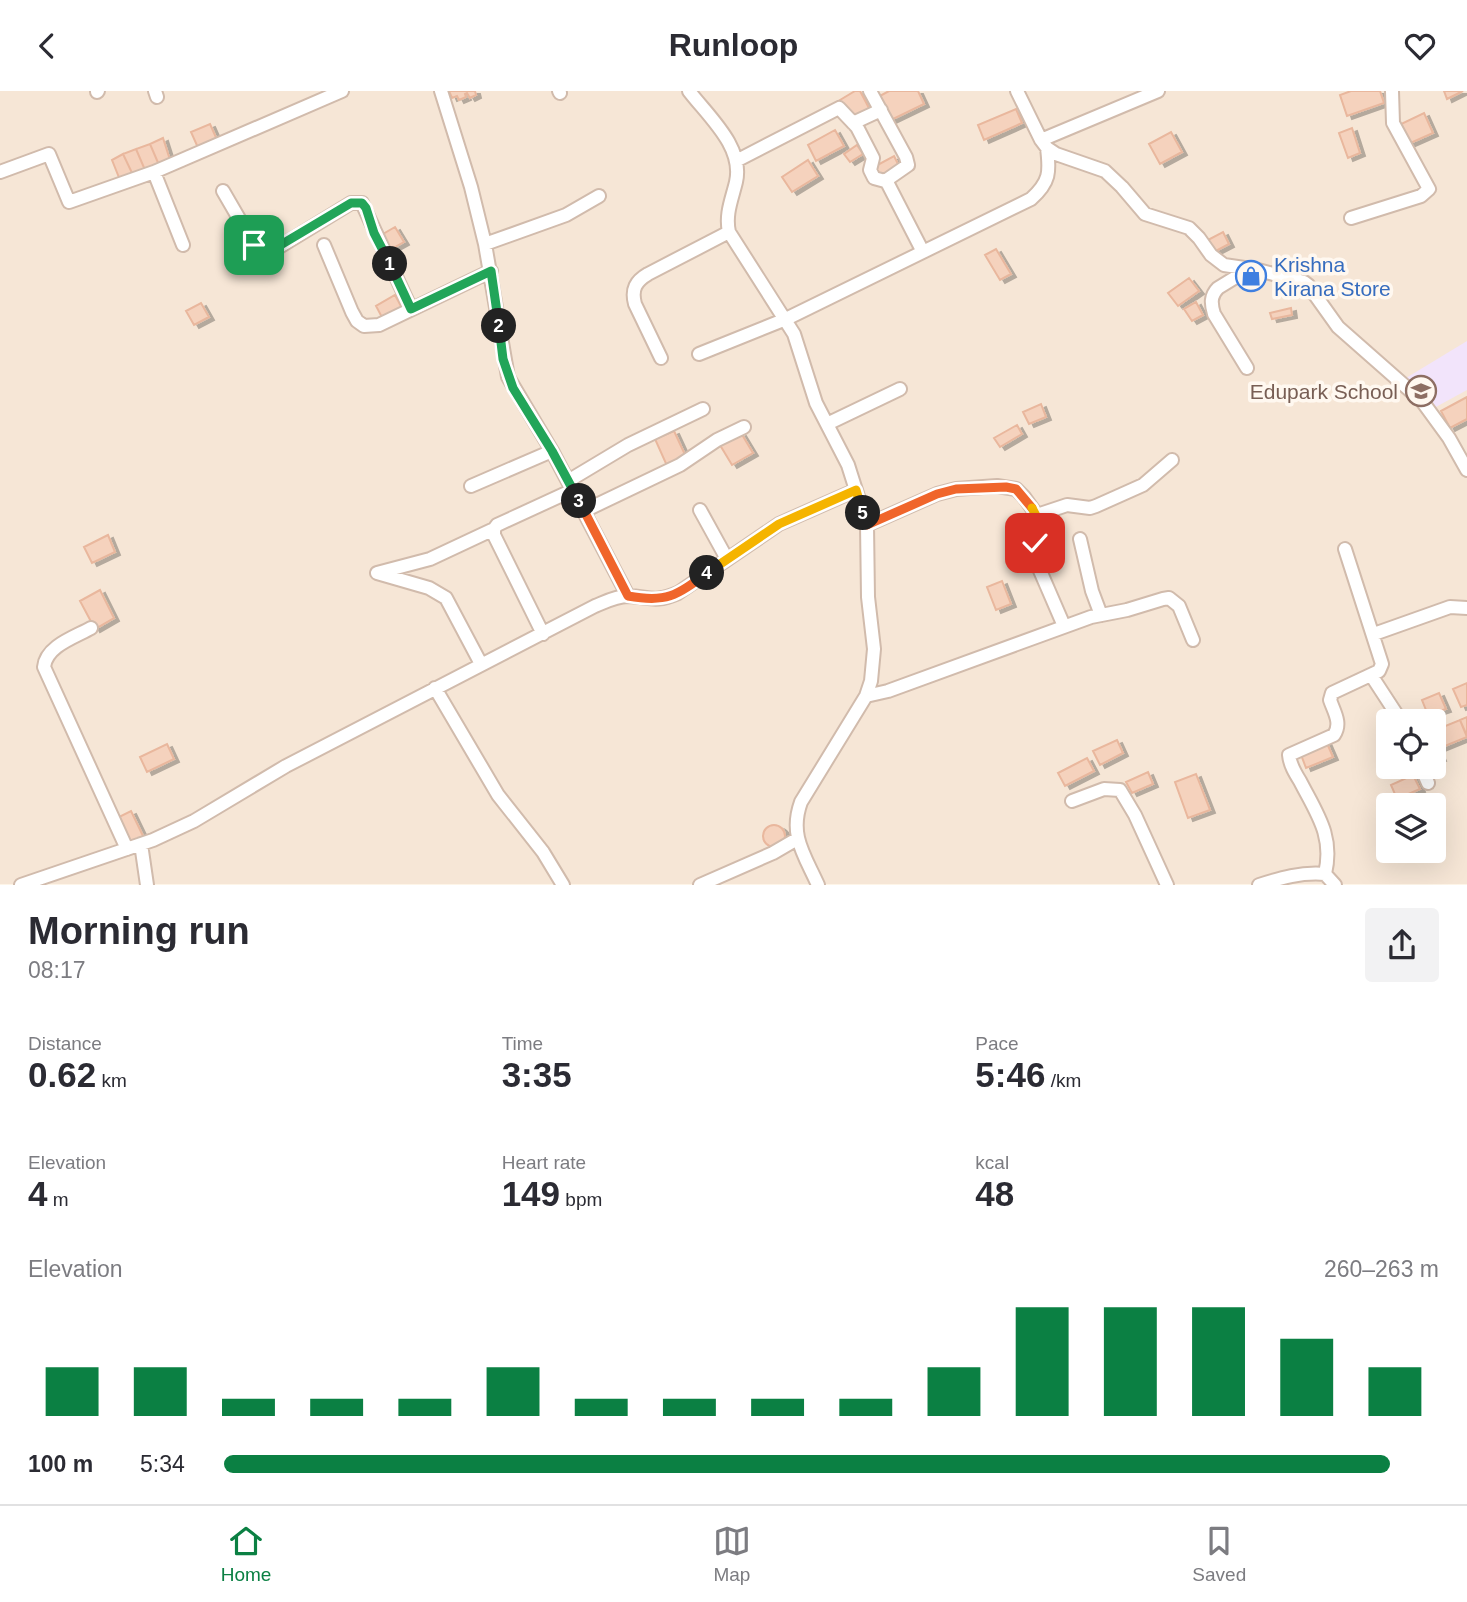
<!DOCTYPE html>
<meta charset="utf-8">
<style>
:root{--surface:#fff;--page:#f2f2f3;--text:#2b2b33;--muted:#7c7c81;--line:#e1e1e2;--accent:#0b8043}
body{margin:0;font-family:Helvetica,sans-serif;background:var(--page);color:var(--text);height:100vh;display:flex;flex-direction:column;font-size:26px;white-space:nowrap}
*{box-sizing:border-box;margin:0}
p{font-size:23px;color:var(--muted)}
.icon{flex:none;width:38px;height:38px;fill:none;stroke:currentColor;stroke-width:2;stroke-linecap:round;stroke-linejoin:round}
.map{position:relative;height:794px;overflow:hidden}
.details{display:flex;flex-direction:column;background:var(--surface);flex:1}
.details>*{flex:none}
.controls{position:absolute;left:1376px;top:618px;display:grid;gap:14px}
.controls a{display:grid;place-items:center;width:70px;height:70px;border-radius:7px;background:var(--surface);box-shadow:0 7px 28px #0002;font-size:35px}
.pin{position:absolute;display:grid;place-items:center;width:60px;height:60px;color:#fff;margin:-30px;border-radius:14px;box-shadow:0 4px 10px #0006}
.km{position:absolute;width:35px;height:35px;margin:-18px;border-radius:50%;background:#222;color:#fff;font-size:19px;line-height:35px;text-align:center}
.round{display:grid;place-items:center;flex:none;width:74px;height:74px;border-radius:7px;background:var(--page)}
.summary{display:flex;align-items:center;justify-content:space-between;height:119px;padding:0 28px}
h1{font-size:38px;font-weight:700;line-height:52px}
.figures{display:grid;grid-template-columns:repeat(3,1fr);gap:10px;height:119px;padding:7px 28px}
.figures div{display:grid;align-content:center}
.figures b{font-size:35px;font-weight:700}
.figures small{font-size:19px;font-weight:400}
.figures p{font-size:19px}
.chart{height:196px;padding:14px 28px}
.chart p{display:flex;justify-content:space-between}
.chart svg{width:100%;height:126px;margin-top:7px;stroke:var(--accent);stroke-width:6}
ul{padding:0 28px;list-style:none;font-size:23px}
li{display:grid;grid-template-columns:112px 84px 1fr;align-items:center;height:52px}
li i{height:18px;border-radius:9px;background:var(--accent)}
header{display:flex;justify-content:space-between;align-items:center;height:91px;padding:0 28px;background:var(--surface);font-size:32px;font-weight:700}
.tab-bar{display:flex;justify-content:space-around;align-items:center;height:98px;border-top:2px solid var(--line);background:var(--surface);font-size:19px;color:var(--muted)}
.tab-bar a{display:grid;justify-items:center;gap:4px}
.tab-bar .current{color:var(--accent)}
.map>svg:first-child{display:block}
.residential{fill:#f6e6d6;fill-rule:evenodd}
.education{fill:#f2e4fb}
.building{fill:#f5d2bd;stroke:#e9b79d;stroke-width:2;filter:url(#shadow)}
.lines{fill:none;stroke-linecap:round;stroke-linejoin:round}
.street-casing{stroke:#d1bbac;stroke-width:16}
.street{stroke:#fff;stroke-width:12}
.split-1-casing{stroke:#fff;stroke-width:14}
.split-2-casing{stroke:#fff;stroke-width:14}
.split-3-casing{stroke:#fff;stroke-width:14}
.split-4-casing{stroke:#fff;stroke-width:14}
.split-5-casing{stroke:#fff;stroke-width:14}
.split-6-casing{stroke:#fff;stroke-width:14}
.split-7-casing{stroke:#fff;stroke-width:14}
.split-1{stroke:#22a559;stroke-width:9}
.split-2{stroke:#22a559;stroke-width:9}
.split-3{stroke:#22a559;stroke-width:9}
.split-4{stroke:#f0652b;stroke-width:9}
.split-5{stroke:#f5b400;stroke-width:9}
.split-6{stroke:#f0652b;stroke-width:9}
.split-7{stroke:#f5b400;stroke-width:9}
.labels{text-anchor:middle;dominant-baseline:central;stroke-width:7;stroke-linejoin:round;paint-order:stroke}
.shop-label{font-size:21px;fill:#366cbe;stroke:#fff8f0;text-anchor:start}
.education-label{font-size:21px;fill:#785e54;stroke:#fff8f0;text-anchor:end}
</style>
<header><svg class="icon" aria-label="back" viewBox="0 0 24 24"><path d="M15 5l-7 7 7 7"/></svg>Runloop<svg class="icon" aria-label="heart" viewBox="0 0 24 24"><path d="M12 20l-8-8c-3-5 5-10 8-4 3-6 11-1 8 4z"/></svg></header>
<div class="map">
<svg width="1467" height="794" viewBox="0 0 1467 794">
<defs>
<filter id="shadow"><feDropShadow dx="5" dy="3" stdDeviation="0" flood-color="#0004"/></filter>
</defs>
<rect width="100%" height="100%" fill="#fef5e8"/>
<path class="residential" d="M0 0H1467V793H0ZM1388 630H1433V676H1388ZM1388 714H1433V760H1388Z"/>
<path class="education" d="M1467 250V299L1434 317 1406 287Z"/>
<path class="building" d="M449 0H475L476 4 470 7 467 2 465 3 466 6 459 9 457 5 452 7Z
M855 0H860L870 19 852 29 840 9Z
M889 0H918L924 13 889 30 878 6Z
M1351 0H1380L1384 12 1347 25 1340 4Z
M1444 0H1463L1447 8Z
M1016 18 1022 32 984 49 978 34Z
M1424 22 1433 42 1406 54 1397 35Z
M210 33 218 51 199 59 191 41Z
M1352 37 1360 62 1348 67 1339 42Z
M835 39 844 55 816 70 808 54Z
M1171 41 1182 61 1160 73 1149 53Z
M163 47 170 69 159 74 150 53Z
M150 53 159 74 145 79 136 58Z
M857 54 863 63 850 71 844 63Z
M136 58 145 79 133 84 123 63Z
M123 63 133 84 120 89 112 69Z
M894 65 899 75 878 87 872 77Z
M808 69 818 85 792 101 782 86Z
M395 136 404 151 386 161 378 146Z
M1223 141 1229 153 1212 162 1206 150Z
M996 158 1011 183 1000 189 985 164Z
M1189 187 1199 200 1178 215 1168 202Z
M395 204 403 219 384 230 376 215Z
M1196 211 1203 224 1192 230 1184 218Z
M201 212 209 226 194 234 186 220Z
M1291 217 1292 224 1272 228 1270 222Z
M1467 306V328L1450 337 1441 320Z
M1041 313 1046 326 1029 333 1023 321Z
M1017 334 1022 343 1000 356 994 347Z
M674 340 687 368 668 377 655 348Z
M741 342 753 362 732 374 720 354Z
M108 444 115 461 92 472 84 456Z
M1002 490 1011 513 996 519 987 496Z
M100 499 114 527 95 538 80 510Z
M1467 592V614L1461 616 1453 598Z
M1439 602 1446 618 1428 624 1422 609Z
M1467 626V645L1460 629Z
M1460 629 1467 646 1440 657 1433 640Z
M1117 649 1123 662 1100 674 1093 660Z
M1433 649 1441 667 1433 670Z
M1326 650 1333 666 1306 677 1300 661Z
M167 653 174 668 147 681 140 666Z
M1087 667 1094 680 1065 695 1058 682Z
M1148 681 1153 693 1132 702 1126 691Z
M1196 683 1210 719 1188 727 1175 691Z
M1413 684 1420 698 1397 708 1391 694Z
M131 720 144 747 127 754 115 728Z
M763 745a11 11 0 1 1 22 0a11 11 0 1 1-22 0Z"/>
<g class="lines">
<g class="street-casing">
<path id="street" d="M155 0 157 6
M441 0 471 96 485 153 508 286 552 360 628 505
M559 0 560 2
M689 0C709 26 744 56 736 91 732 108 725 123 729 141L794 243 816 312 848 374 867 434 868 506 874 558 871 590 866 605 801 711C789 744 804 763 818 794
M870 0 906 66 908 74 885 90
M1017 0 1041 49 1047 57 1056 63 1105 80 1122 96 1145 123 1189 137 1199 147 1211 164 1224 174 1258 179 1304 191 1308 194 1338 236 1422 310 1449 347 1467 379
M97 1 98 0
M853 32 881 19
M1041 49 1158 0
M736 70 839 17 857 36 873 67 870 79 874 87 885 90 888 93 923 161
M0 81 49 63 69 111 154 81 183 154
M154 81 342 0
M223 100 259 162H267L276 158 351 112H362L411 218
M1351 127 1421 105 1429 98 1393 32 1392 0
M485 153 566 124 599 105
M324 154 352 221 357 230 364 235 379 234 491 180
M699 263 786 228 1031 108C1050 91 1050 81 1047 57
M661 267 635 213C631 198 636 190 648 183L729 141
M1247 277 1214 223C1211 213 1210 205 1218 197L1249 178
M827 333 900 298
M568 390 628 354 703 318
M471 395 552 360
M700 419 727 468
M584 420 680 374 717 349 744 336
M1037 424 1067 414 1090 417 1096 415 1143 394 1172 369
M867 434 937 403 956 398 997 395 1016 398 1024 406 1037 424 1044 444 1032 455V461L1064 535
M1080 448 1092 500 1101 524
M91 537C75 546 46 555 44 576L127 758
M543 543 494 444V438L497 434 573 399
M1374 543 1450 516 1467 517
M481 573 446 507 429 497 377 482 430 468 494 438
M1371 584 1401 630
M435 597 498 704 543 761 563 794
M866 605 888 600 1091 526 1127 519 1163 508 1169 507 1179 515 1193 549
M1421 676 1428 692
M1072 710 1104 698 1120 699 1135 724 1167 794
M141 753 147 794
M1325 783C1334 745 1317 723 1300 690 1295 682 1290 674 1289 664L1334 644C1342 632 1334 621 1330 609L1332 602 1379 580 1382 573 1345 458
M21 794 153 749 194 730 286 675 595 515C605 511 616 505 628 505 651 506 654 512 678 502L779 433 856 399
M700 794 773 762 797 748
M1259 794C1281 787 1301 781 1325 783L1335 794"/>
</g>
<use href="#street" class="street"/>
</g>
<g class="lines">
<g class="split-1-casing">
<path id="split-1" d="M254 154 259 162H267L351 112H362L366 117 374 142 390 173"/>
</g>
<g class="split-2-casing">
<path id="split-2" d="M390 173 411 218 491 180 499 235"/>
</g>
<g class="split-3-casing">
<path id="split-3" d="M499 235 503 268 513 297 552 360 579 410"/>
</g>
<g class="split-4-casing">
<path id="split-4" d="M579 410 628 505C667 512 676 505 707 482"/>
</g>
<g class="split-5-casing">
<path id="split-5" d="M707 482 779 433 856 399 863 422"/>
</g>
<g class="split-6-casing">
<path id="split-6" d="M863 422 867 434 937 403 956 398 1006 396 1016 398 1032 417"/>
</g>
<g class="split-7-casing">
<path id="split-7" d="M1032 417 1043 438 1044 444 1035 452"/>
</g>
<use href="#split-1" class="split-1"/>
<use href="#split-2" class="split-2"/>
<use href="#split-3" class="split-3"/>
<use href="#split-4" class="split-4"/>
<use href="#split-5" class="split-5"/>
<use href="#split-6" class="split-6"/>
<use href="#split-7" class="split-7"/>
</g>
<defs>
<g id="shop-ring" transform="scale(1.575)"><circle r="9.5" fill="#fff8f0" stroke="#3f7fe0" stroke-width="1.5"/><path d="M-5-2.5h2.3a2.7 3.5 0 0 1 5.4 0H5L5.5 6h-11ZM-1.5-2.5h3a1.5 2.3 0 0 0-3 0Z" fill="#3f7fe0"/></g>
<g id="school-ring" transform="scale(1.575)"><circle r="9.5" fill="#fff8f0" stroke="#8d6e63" stroke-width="1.5"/><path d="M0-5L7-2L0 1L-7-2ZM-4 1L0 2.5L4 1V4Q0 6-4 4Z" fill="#8d6e63"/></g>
</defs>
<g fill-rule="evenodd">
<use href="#shop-ring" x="1251" y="185"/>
<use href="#school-ring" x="1421" y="300"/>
</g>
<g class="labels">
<g class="shop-label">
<text x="1274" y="173">Krishna<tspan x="1274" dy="24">Kirana Store</tspan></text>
</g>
<g class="education-label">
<text x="1398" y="300">Edupark School</text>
</g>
</g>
</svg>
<div class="controls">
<a><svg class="icon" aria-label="locate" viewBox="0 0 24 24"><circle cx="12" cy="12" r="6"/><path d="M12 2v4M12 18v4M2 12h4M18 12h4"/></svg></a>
<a><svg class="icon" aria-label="layers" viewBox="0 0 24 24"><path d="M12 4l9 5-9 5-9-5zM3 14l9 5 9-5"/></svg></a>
</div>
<div class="pin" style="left:254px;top:154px;background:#1e9e55"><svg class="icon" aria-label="arrive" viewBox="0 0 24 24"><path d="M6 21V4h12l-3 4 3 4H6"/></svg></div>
<div class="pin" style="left:1035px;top:452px;background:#d93025"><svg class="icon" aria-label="check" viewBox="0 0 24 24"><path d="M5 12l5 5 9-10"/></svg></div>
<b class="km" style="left:390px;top:173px">1</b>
<b class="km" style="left:499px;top:235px">2</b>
<b class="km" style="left:579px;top:410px">3</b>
<b class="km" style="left:707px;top:482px">4</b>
<b class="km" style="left:863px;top:422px">5</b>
</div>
<section class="details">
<div class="summary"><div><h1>Morning run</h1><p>08:17</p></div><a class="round"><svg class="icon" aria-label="share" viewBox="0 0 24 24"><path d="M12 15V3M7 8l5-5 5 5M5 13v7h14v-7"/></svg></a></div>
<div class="figures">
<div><p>Distance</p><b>0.62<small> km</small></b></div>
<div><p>Time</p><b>3:35</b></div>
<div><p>Pace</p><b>5:46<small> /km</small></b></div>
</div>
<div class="figures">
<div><p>Elevation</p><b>4<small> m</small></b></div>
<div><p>Heart rate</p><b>149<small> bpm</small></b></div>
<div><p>kcal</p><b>48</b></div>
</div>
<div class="chart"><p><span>Elevation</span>260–263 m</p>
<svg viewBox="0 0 160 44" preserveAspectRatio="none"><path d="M5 44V27M15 44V27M25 44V38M35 44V38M45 44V38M55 44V27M65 44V38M75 44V38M85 44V38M95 44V38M105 44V27M115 44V6M125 44V6M135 44V6M145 44V17M155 44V27"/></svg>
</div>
<ul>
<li><b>100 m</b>5:34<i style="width:96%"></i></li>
</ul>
</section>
<nav class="tab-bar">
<a class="current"><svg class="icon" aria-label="home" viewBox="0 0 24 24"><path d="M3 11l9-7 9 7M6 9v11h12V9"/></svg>Home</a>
<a><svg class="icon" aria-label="map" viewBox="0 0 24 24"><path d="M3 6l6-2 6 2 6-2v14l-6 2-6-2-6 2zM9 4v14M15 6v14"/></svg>Map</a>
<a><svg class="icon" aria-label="saved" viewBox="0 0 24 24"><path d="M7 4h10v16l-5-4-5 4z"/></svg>Saved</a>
</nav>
